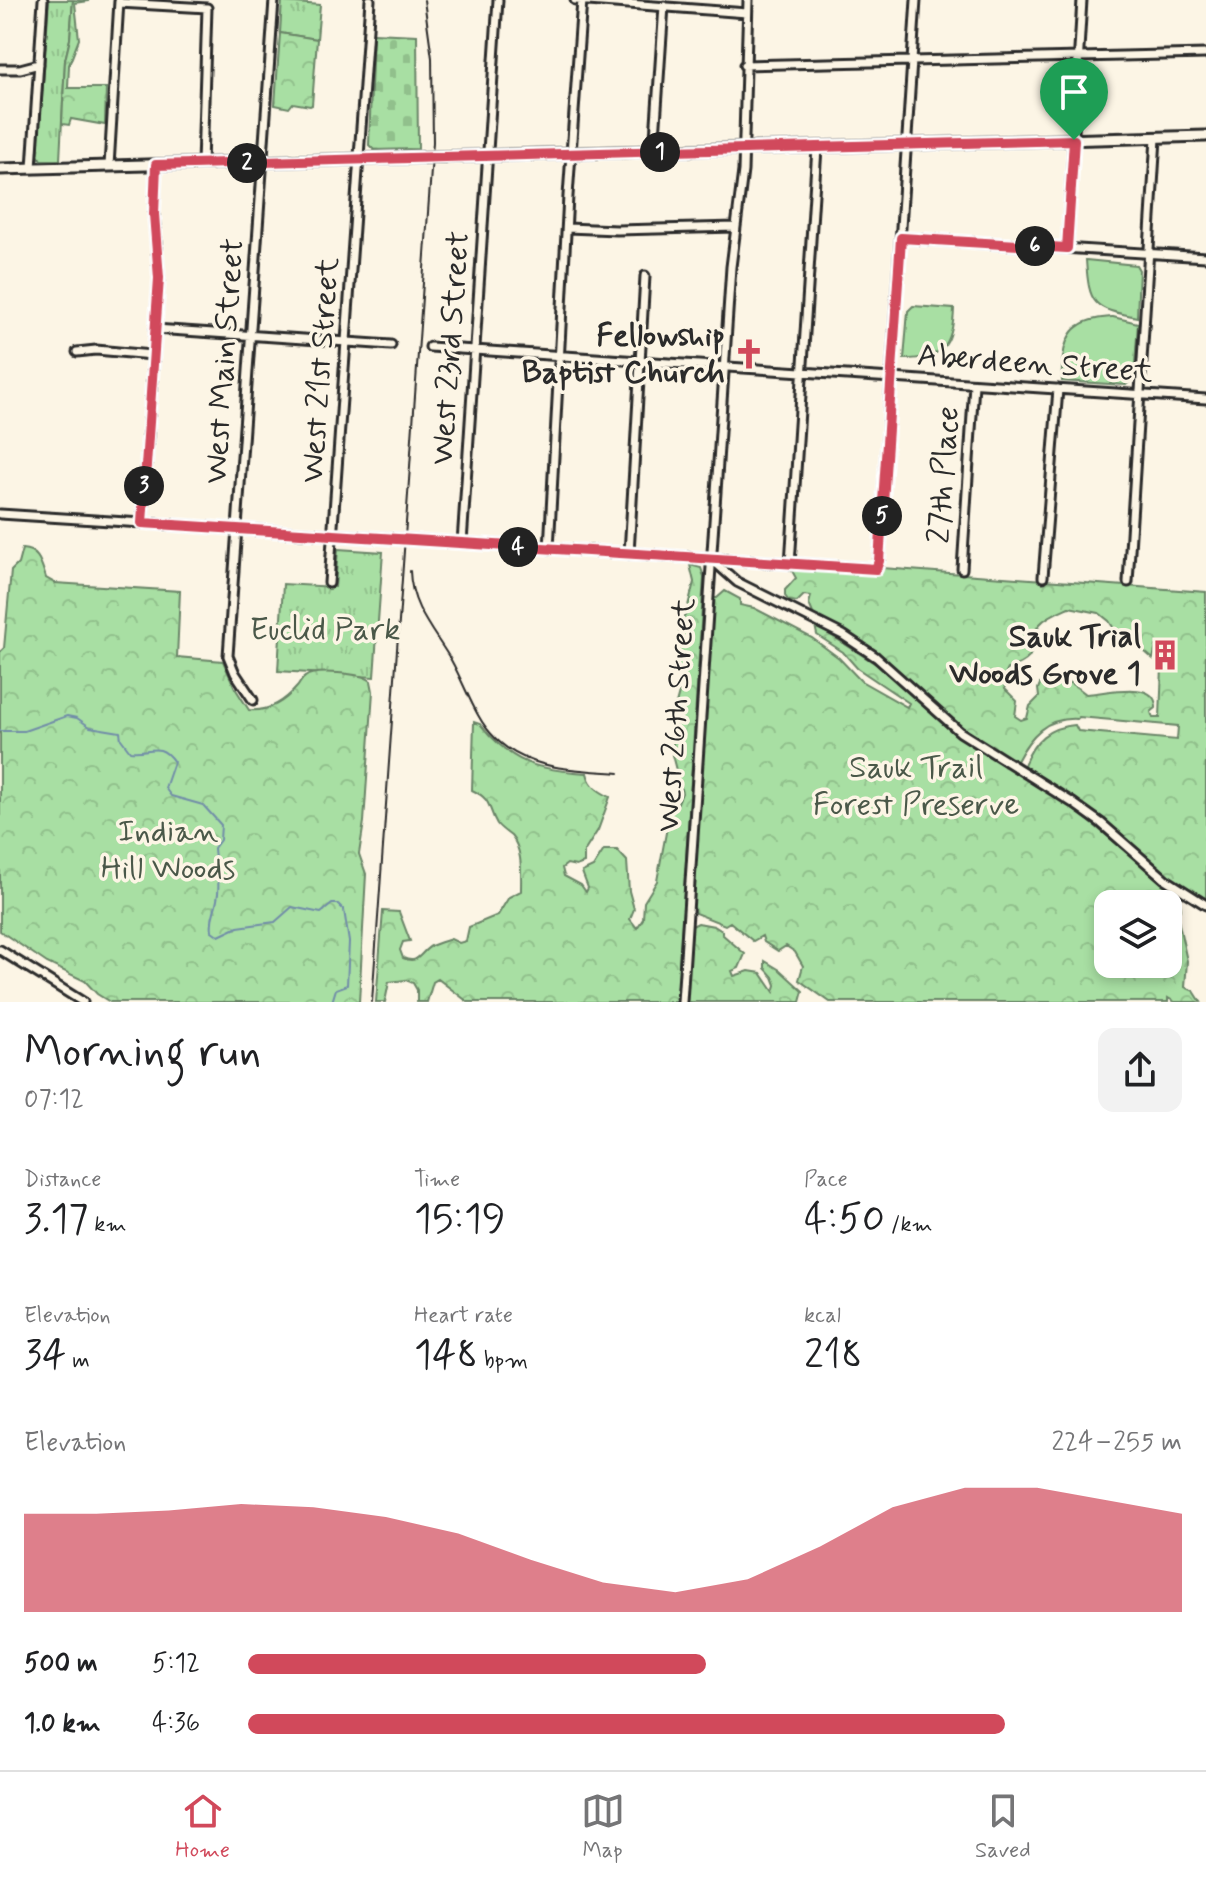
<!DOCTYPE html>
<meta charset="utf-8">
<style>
:root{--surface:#fff;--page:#f2f2f2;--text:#202124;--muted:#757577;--line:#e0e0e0;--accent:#d1495b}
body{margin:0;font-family:Mynerve,sans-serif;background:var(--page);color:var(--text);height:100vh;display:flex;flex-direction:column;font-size:30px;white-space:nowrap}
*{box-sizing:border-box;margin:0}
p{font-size:26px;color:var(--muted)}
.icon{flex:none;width:44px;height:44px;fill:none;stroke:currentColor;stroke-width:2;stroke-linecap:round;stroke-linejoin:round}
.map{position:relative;height:1002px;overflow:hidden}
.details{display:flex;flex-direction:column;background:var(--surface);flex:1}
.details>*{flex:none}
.controls{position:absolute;left:1094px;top:890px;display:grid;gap:16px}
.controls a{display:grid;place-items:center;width:88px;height:88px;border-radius:16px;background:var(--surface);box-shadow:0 4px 12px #0003;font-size:40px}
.pin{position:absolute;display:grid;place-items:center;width:68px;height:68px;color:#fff;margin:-82px -34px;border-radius:50% 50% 50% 0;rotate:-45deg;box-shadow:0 0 8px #0007}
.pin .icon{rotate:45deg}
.km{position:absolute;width:40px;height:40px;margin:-20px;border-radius:50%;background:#222;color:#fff;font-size:22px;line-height:40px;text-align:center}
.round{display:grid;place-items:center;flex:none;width:84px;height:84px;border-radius:16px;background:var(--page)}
.head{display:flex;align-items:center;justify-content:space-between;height:136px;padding:0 24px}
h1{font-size:44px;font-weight:600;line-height:60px}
.stats{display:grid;grid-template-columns:repeat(3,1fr);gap:12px;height:136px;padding:8px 24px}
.stats div{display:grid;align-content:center}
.stats b{font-size:40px;font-weight:600}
.stats small{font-size:22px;font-weight:400}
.stats p{font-size:22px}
.chart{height:224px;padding:16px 24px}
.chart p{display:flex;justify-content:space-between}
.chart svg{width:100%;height:144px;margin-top:8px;fill:var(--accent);opacity:.7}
ul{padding:0 24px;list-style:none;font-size:26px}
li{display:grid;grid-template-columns:128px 96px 1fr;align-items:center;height:60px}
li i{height:20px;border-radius:10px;background:var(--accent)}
.dock{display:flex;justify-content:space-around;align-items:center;height:112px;border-top:2px solid var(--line);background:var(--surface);font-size:22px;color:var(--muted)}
.dock a{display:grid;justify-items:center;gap:4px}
.dock .active{color:var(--accent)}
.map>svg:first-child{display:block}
.grass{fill:url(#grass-tufts);stroke:#6a8567;stroke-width:2}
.forest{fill:url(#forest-crowns);stroke:#6a8567;stroke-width:2;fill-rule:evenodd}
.cemetery{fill:url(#cemetery-stones);stroke:#6a8567;stroke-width:2}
.garden{fill:#a8dfa3;stroke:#6a8567;stroke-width:2}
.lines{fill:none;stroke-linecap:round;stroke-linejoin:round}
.stream{stroke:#718da8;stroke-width:2}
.minor-casing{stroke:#2b2b2b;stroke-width:13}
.major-casing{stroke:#2b2b2b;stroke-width:15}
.minor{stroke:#fcf5e5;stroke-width:7}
.major{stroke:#fcf5e5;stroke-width:9}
.rail{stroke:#2b2b2b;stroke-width:2}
.route-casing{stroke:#fff;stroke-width:16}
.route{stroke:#d1495b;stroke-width:10}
.labels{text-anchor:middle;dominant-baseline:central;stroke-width:7;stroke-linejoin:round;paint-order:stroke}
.poi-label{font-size:32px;font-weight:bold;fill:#2b2b2b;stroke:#fcf5e5;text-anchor:end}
.street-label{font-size:32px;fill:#2b2b2b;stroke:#fcf5e5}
.park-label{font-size:32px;fill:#4a5849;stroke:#fcf5e5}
</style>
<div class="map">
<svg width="1206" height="1002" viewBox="0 0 1206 1002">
<defs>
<pattern id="grass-tufts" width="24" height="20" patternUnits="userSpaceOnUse" patternTransform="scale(2)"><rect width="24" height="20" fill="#a8dfa3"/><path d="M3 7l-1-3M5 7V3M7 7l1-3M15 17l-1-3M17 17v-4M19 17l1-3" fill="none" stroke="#91c08c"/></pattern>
<pattern id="forest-crowns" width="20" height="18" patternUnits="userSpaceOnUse" patternTransform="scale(2)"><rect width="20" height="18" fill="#a8dfa3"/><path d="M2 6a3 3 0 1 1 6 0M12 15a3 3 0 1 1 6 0" fill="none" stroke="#91c08c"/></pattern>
<pattern id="cemetery-stones" width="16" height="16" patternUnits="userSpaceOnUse" patternTransform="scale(2)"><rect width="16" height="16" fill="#a8dfa3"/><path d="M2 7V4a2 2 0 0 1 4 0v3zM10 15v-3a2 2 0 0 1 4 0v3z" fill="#91c08c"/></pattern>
</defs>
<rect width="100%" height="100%" fill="#fcf5e5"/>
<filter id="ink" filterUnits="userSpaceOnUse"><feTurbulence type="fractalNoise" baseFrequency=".0125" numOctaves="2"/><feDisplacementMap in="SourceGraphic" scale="16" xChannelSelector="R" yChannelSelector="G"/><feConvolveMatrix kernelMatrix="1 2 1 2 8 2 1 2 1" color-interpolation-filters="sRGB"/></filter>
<g filter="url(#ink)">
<path class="grass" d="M49 0H73L70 39 65 60 60 160H41L38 155Z
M282 0 284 2 320 5 317 39 280 33Z
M338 549 383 552 374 677 278 671 283 584 335 587Z"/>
<path class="forest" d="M73 0 89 1 75 3 79 39 69 65 68 88H106L105 125 71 119 69 125 62 124 65 60 70 39Z
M280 33 317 39 312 105 310 106 293 103 289 108 275 105Z
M22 549C39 550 41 563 46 578L55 583 180 591 177 657 223 661 235 688 249 710C269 712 284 702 297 687 300 684 301 679 305 677 314 669 362 673 371 681L373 691 364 822 359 854 366 874 359 1002H110L97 994 85 981 47 963 0 931V652L4 648 11 571 18 564Z
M690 565 701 568 704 577 677 1002H468L438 979 433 982 427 1002H417V990L413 983 406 980 389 982 385 1002H376L383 911 399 912 410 941 403 942 400 950 403 958C419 965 420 952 431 946 437 943 445 941 451 939L459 943 466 941 469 927 498 915 509 897 521 891C521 874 523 849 511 836 506 832 501 829 497 824 487 807 493 800 472 790L474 722 480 724C512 764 537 770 587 773 590 786 598 791 610 797L598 830 584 852V863L576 866 567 864 562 868 564 876 581 885 586 892 588 888 582 872 593 867 604 850H617L627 861 629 891 634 909 630 919 637 928 643 919 644 902 657 881 670 811 676 807 682 793 672 755 676 704 680 689 677 670 680 623 686 614 694 582Z
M882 568 1206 592V900L1161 872 1094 814 1026 769 1024 765C1034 740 1048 727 1075 725L1078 731 1177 740 1178 726 1079 717 1077 719C1046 717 1030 736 1017 761L1012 762 961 728 879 656 814 616 809 604 811 596 804 595 797 602 789 601 785 596V590L796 578 791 569 872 574ZM1069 607 1099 613 1109 621 1120 638 1136 644 1153 659 1156 646 1171 648 1173 654 1172 663 1162 666 1160 718H1153L1151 712 1156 708C1157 679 1107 693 1086 694 1071 682 1059 674 1040 684L1038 689 1039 697 1030 706 1027 718 1021 720 1015 716 1017 701 1005 689 1003 679 1008 669C1048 655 1020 647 1040 624 1047 616 1060 611 1069 607Z
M725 591 740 599V605L754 608 812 638 839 658 861 681 907 707 909 703 857 668 843 652 817 635 815 625 879 666 972 745 1068 804 1161 880 1179 901 1181 908 1177 915 1187 961 1185 987 1194 991 1201 1002H1175L1168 998V1002H830L799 980 803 966 795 952 786 946 778 951 764 942 762 936 753 941 730 922 725 925 695 913 692 908 712 598H717ZM1108 904H1168V964H1108Z
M698 923 714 926 722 931V934L745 954 739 968 732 971 734 976 749 971 761 973 774 992 776 985 773 977 765 968V961L780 970 803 991 800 1002H685L690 927Z"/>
<path class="cemetery" d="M373 33 417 35 418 149 374 150 369 145Z"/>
<path class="garden" d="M1086 260 1136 265 1139 270 1137 317C1093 309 1089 305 1086 260Z
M913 306 954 309C953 346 942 359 904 359L908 311Z
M1113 317 1138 323 1134 377 1126 385 1062 381C1061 364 1063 334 1080 325 1089 319 1102 318 1113 317Z"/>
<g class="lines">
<path class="stream" d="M0 731H24L67 716 77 718 90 727 120 732 121 739 130 751C149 754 159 740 174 762L165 788 171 796 203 805 221 825 220 840 214 848C215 865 221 882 217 900 215 912 210 917 212 931L219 936 238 927 275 922 292 907 321 913 332 904H338L344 910 349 942 347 985 336 989 332 1002"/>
<g class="minor-casing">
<path id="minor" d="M575 0 747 13
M119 3 207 8 202 164
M744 65 1206 54
M0 69H20L39 64
M654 152 664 6
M109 166 119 1
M32 168 43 0
M567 228 617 230 736 227
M901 238 1206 257
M1067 248 1082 0
M155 329 391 345
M430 347 1206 399
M77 352 96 350 152 355
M0 514 876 569 879 561 916 0
M142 523 159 278 154 214 156 165
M462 543 498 0
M549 549 568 196 582 0
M629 554 645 276
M711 559 737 582 843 635 876 657 960 732 1073 803 1101 823 1165 879 1206 905
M790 564 817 148
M962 569 974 384
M1043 577 1058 389
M1128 582 1156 138
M329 583 370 0
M253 700 235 673 228 656 274 0
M0 950 83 1002
M682 1002 731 267 743 171 748 0"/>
</g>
<g class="major-casing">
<path id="major" d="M0 169 1206 136"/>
</g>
<use href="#minor" class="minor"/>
<use href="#major" class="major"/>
<path class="rail" d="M410 571C411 607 433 630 451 660 461 678 468 697 478 715 508 770 565 769 619 773
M372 1002 433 142 432 58 424 0"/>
</g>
</g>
<g class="lines" filter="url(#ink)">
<g class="route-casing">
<path id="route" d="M1074 140 1067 248 901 238 879 561 876 569 142 523 159 278 154 214 156 165Z"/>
</g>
<use href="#route" class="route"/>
</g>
<defs>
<g id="church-bare" transform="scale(2.4)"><path d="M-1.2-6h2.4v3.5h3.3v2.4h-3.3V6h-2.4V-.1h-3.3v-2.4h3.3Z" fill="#d1495b" stroke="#fcf5e5" stroke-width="2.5" paint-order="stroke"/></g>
<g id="building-bare" transform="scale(2.4)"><path d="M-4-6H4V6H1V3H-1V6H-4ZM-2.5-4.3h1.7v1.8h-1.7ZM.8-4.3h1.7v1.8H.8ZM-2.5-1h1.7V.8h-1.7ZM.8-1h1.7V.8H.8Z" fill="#d1495b" stroke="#fcf5e5" stroke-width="2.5" paint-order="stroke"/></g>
</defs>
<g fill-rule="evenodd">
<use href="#church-bare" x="749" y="354"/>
<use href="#building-bare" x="1165" y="655"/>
</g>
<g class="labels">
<g class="poi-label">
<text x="725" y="336">Fellowship<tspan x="725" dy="37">Baptist Church</tspan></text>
<text x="1141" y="637">Sauk Trial<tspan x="1141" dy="37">Woods Grove 1</tspan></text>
</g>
<g class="street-label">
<text transform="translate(451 348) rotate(-86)">West 23rd Street</text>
<text transform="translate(225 361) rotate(-86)">West Main Street</text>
<text transform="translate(1035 364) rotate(4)">Aberdeen Street</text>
<text transform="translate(321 370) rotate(-86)">West 21st Street</text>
<text transform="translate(944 475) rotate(-86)">27th Place</text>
<text transform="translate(677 715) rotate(-86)">West 26th Street</text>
</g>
<g class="park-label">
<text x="325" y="630">Euclid Park</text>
<text x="916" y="768">Sauk Trail<tspan x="916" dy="37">Forest Preserve</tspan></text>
<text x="168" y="832">Indian<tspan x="168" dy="37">Hill Woods</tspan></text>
</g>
</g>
</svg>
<div class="controls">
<a><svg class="icon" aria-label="layers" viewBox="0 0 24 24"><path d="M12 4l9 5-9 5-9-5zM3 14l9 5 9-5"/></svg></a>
</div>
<div class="pin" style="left:1074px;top:140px;background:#1e9e55"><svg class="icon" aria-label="arrive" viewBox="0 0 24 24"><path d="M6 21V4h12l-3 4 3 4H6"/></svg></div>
<b class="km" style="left:660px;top:152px">1</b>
<b class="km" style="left:247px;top:163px">2</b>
<b class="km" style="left:144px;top:486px">3</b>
<b class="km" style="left:518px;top:547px">4</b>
<b class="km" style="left:882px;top:516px">5</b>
<b class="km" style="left:1035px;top:246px">6</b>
</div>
<section class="details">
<div class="head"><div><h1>Morning run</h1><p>07:12</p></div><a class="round"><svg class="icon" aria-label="share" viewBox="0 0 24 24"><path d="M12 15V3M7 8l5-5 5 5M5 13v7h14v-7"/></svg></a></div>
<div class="stats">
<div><p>Distance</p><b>3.17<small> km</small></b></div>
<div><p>Time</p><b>15:19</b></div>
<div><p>Pace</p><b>4:50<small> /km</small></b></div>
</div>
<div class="stats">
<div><p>Elevation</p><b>34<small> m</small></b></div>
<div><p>Heart rate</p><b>148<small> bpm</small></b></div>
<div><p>kcal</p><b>218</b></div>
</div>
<div class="chart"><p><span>Elevation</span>224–255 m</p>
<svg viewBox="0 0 160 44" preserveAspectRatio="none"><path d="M0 44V14L10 14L20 13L30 11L40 12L50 15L60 20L70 28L80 35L90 38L100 34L110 24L120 12L130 6L140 6L150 10L160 14V44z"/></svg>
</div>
<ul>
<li><b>500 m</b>5:12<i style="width:49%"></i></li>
<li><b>1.0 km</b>4:36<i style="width:81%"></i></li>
</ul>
</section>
<nav class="dock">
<a class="active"><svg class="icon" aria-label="home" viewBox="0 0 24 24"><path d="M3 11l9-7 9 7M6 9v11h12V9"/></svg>Home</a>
<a><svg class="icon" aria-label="map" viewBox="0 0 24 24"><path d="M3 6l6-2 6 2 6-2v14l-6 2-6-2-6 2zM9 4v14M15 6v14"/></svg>Map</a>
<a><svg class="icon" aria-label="saved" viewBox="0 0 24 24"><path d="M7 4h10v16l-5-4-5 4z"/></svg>Saved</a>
</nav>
